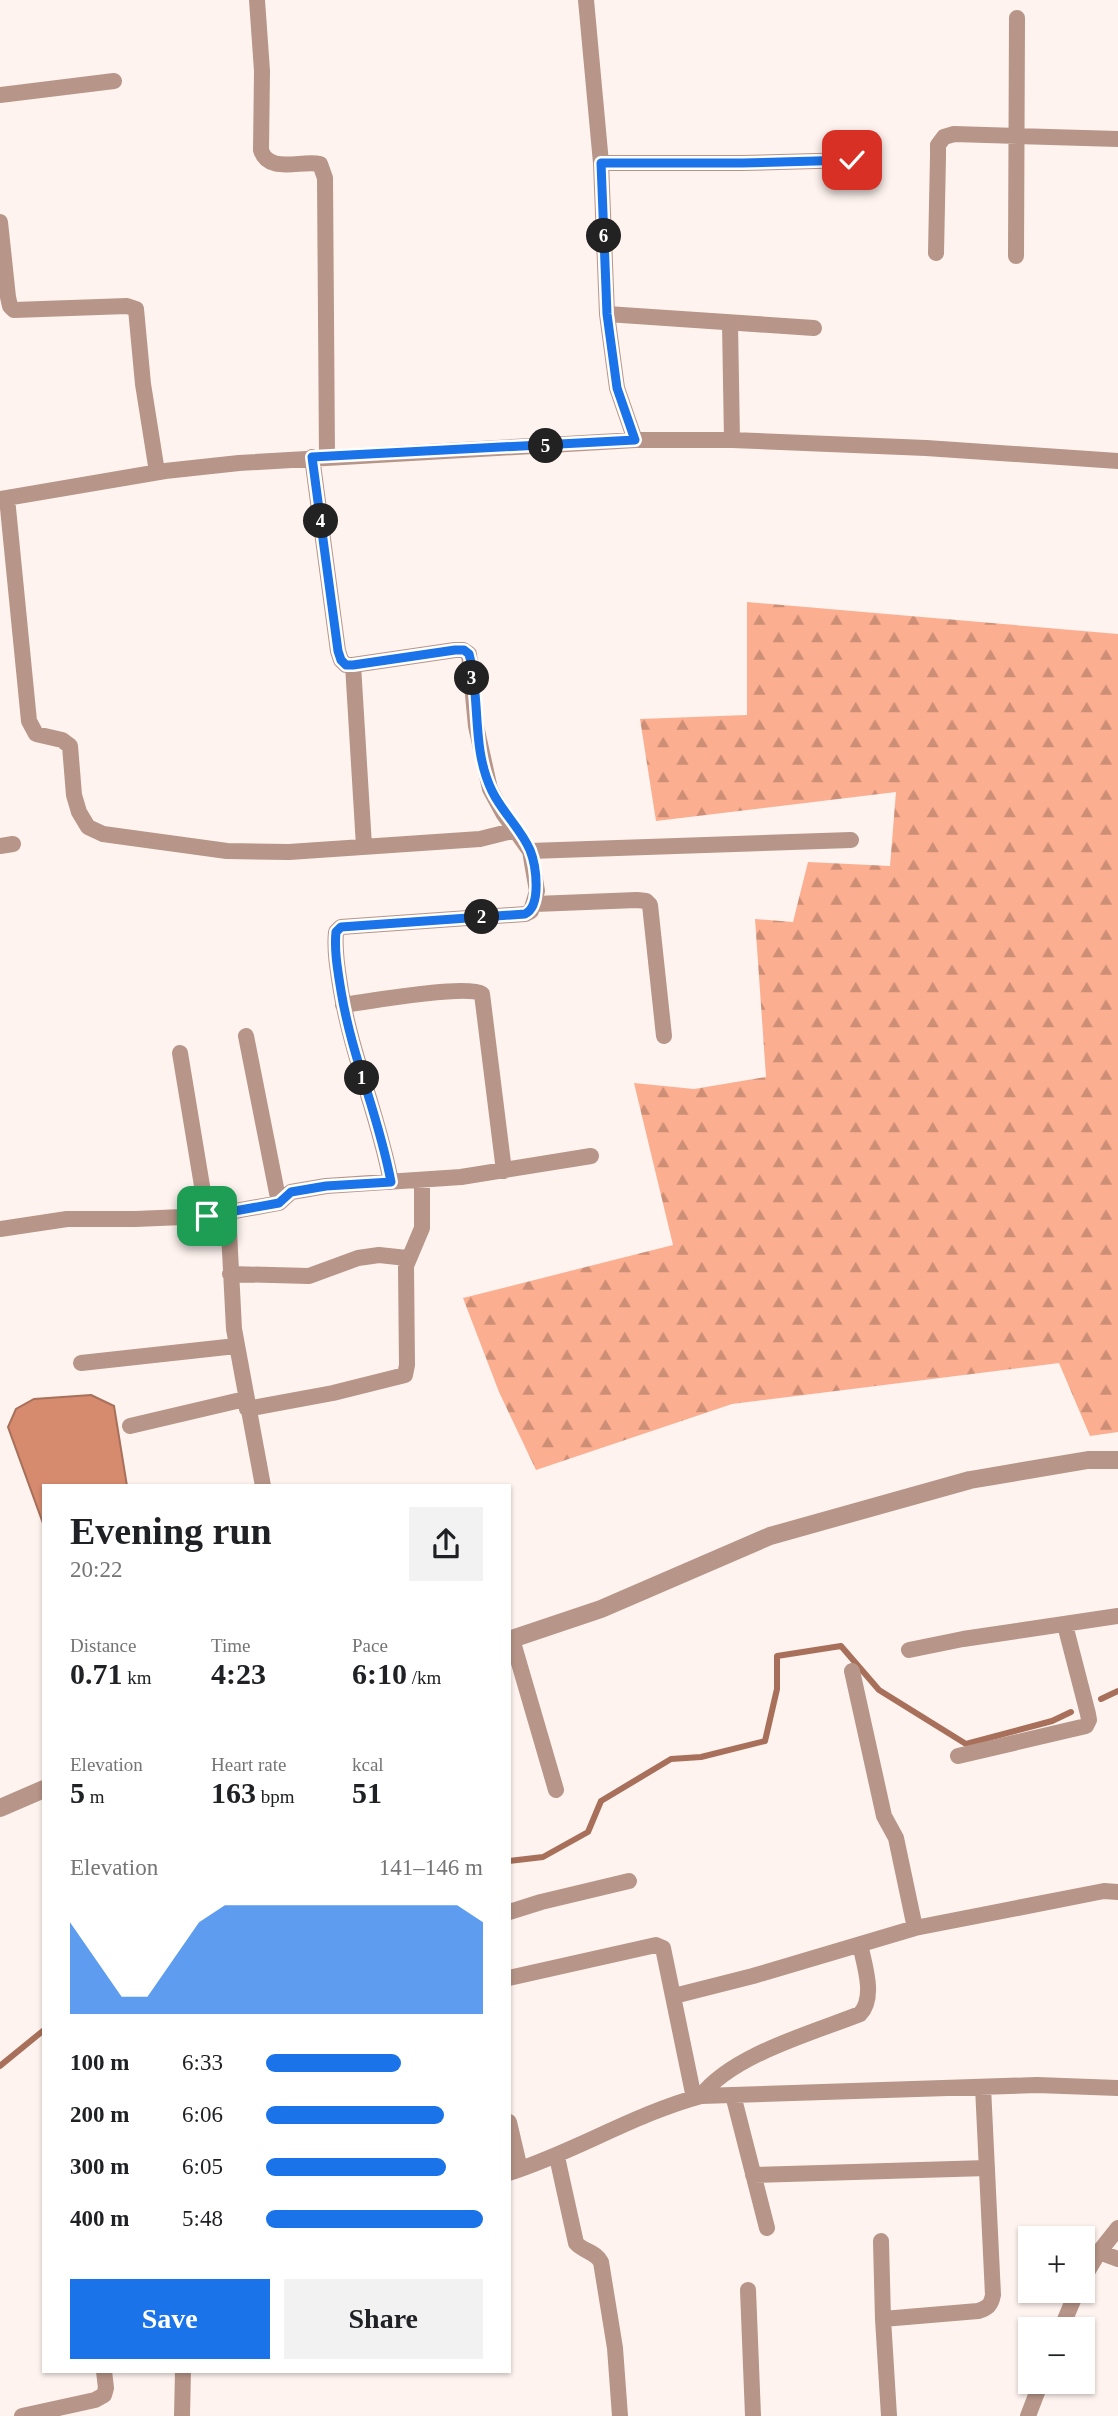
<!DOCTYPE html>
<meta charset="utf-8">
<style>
:root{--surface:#fff;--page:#f2f2f2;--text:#202124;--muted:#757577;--accent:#1a73e8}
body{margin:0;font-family:"Times New Roman",serif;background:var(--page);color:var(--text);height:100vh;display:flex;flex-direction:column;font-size:26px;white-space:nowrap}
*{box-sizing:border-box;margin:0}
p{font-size:23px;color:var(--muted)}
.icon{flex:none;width:38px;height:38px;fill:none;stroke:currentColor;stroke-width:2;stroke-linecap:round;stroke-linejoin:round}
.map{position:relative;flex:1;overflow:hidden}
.panel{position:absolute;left:42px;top:1484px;width:469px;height:889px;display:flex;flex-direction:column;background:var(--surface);border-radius:0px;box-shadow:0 2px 5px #0004}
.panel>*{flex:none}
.controls{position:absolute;left:1018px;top:2226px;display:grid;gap:14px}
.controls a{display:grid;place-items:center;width:77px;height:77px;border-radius:0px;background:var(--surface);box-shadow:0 2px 5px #0004;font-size:35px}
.pin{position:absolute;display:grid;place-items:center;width:60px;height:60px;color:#fff;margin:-30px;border-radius:14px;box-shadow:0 4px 10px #0006}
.km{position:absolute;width:35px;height:35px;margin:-18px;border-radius:50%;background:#222;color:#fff;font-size:19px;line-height:35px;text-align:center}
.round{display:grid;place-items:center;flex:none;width:74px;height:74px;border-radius:0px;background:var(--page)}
.headline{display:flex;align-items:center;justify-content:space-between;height:119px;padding:0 28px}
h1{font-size:38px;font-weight:700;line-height:52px}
.figures{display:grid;grid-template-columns:repeat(3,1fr);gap:10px;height:119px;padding:7px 28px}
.figures div{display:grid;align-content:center}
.figures b{font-size:30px;font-weight:700}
.figures small{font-size:19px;font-weight:400}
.figures p{font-size:19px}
.chart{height:196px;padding:14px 28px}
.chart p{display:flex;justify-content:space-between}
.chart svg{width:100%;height:126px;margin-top:7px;fill:var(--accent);opacity:.7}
.action{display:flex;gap:14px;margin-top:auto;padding:14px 28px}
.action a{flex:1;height:80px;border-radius:0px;background:var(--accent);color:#fff;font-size:28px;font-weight:700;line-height:80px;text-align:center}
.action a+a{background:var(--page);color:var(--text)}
ul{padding:0 28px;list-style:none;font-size:23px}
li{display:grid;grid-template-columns:112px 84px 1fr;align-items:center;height:52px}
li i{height:18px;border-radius:9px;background:var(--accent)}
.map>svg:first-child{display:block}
.forest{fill:url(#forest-firs)}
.water{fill:#d68b6e;stroke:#a8705a;stroke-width:2}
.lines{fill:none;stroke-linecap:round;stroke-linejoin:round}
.stream{stroke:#a8705a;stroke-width:6}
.minor{stroke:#b79588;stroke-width:16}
.tertiary{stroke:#b79588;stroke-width:18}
.route-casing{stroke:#fff;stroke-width:14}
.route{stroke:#1a73e8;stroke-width:9}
</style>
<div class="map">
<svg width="1118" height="2416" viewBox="0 0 1118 2416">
<defs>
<pattern id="forest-firs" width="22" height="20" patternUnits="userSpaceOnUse" patternTransform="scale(1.75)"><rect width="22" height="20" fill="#fcae90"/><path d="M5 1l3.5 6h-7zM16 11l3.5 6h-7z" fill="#cd8e76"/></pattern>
</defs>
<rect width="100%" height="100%" fill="#fef3ef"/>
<path class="forest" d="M747 602 1118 634V1432L1090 1436 1059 1363 732 1404 536 1470 499 1392 463 1298 673 1245 634 1083 694 1089 766 1077 755 919 793 922 808 862 890 866 896 792 656 821 640 719 747 715Z"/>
<path class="water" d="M91 1395 114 1406 127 1486H44V1526L8 1427 16 1409 34 1399Z"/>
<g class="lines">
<path class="stream" d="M1101 1699 1118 1691
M509 1861 543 1857 588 1832 601 1801 671 1759 701 1757 765 1741 777 1689V1656L841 1646 879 1690 966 1744 1052 1721 1071 1712
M0 2066 44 2030"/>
<path class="minor" d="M257 0 262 71 261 150C268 174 301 160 320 164L325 178 327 456
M586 0 601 163 607 314 617 388 635 440
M0 95 114 81
M601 163H742L852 160
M0 222 8 297 10 306 14 310 127 306 136 309 143 384 157 472
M936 253 938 156V145L944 137 954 134 1118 139
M1016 256 1017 18
M607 314 814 328
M730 323 732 440
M312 457 338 651 341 660 346 665H353L455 650H463L469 654 476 726 490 789 503 813 530 851 537 891 531 911 525 914 341 927 336 932C334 951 338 972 341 991 352 1057 379 1117 391 1182
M7 498 29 721 36 734 62 740 70 746 74 795 79 812 88 827 103 834 227 851 289 852 480 839 516 830
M0 499 165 471 239 463 635 440H732L926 448 1118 461
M353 665 364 846
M0 846 13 844
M530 851 851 840
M535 904 637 900 646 901 650 905 664 1036
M343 1005C367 1002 466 984 482 994L504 1171
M246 1036 279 1203
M180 1053 207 1216
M228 1212 234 1329 263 1486
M0 1229 67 1219H135L207 1216 279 1203 291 1192 326 1186 461 1177 591 1156
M230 1274 309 1276 358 1258 379 1255 407 1258
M81 1363 236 1346
M247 1409 333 1393 405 1375 407 1365 406 1266 422 1228V1181
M130 1426 245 1399
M512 1639 556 1790
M909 1650 963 1639 1118 1616
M852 1671 884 1816 896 1838 915 1928
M958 1756 1086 1726 1089 1720 1088 1714 1065 1625
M509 1912 541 1902 629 1881
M509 1978 656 1945 663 1948 694 2098
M674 1996 753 1976 915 1928 1104 1891 1118 1892
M733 2095 767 2228
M701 2096C732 2055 812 2033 860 2014 876 1997 864 1964 860 1944
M509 2122 520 2169
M557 2157 576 2243C584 2252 595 2251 601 2262L615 2348 620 2416
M509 2173C575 2152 634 2114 701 2096L1037 2085 1118 2088
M753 2175 987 2168
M881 2241 883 2319 889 2416
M1099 2252 1118 2259
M1083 2279 1099 2252 1118 2228
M748 2290 753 2416
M883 2319 978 2311C988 2308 991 2305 993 2295L983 2087
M1061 2329 1077 2291
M22 2416 95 2400 104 2395 106 2388 104 2371
M182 2416 183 2371
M1028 2416 1041 2382"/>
<path class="tertiary" d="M509 1640 601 1609 770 1536 970 1480 1088 1460H1118
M0 1808 44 1789"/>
</g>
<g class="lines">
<g class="route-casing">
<path id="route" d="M207 1216 279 1203 291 1192 326 1186 391 1182C379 1116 352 1058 341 991 338 972 334 951 336 932L341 927 525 914C542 906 536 865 530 850 521 829 502 812 492 791 471 748 481 699 469 654L464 650H455L353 665H346L341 660 338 651 312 457 635 440 617 388 607 314 601 163H742L852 160"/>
</g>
<use href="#route" class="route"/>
</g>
</svg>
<div class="controls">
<a>+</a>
<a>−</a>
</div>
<div class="pin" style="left:207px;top:1216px;background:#1e9e55"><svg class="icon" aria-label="arrive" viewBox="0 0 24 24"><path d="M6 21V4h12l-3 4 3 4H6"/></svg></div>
<div class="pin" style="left:852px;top:160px;background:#d93025"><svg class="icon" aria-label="check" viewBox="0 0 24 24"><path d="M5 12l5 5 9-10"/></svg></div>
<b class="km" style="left:362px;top:1078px">1</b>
<b class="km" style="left:482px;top:917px">2</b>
<b class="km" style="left:472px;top:678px">3</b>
<b class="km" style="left:321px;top:521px">4</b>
<b class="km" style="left:546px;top:446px">5</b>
<b class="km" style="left:604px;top:236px">6</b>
<section class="panel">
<div class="headline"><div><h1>Evening run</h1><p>20:22</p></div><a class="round"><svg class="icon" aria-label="share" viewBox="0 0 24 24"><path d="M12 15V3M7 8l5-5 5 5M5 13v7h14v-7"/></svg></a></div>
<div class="figures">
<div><p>Distance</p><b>0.71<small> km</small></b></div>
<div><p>Time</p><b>4:23</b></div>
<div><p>Pace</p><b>6:10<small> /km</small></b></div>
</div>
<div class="figures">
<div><p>Elevation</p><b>5<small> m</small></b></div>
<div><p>Heart rate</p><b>163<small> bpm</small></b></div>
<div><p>kcal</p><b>51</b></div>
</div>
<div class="chart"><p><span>Elevation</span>141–146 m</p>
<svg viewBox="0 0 160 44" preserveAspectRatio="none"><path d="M0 44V12L10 25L20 38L30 38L40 25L50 12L60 6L70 6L80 6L90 6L100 6L110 6L120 6L130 6L140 6L150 6L160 12V44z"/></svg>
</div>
<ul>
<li><b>100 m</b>6:33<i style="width:62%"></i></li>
<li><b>200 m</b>6:06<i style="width:82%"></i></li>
<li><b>300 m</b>6:05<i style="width:83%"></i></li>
<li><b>400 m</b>5:48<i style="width:100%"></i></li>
</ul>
<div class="action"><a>Save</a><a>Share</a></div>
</section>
</div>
